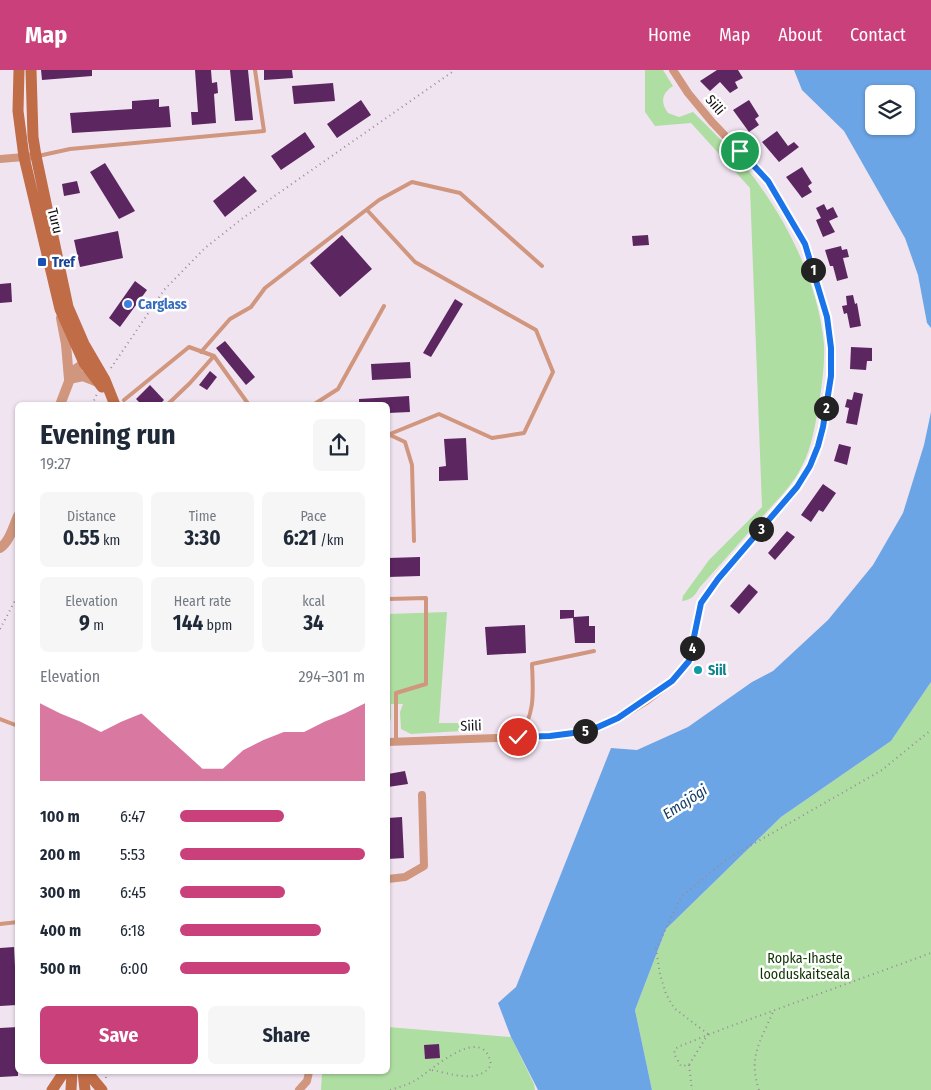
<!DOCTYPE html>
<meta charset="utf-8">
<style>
:root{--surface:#fff;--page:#f6f6f7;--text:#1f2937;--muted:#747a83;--accent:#c9407a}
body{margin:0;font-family:"Fira Sans Condensed",sans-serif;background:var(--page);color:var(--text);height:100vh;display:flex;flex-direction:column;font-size:19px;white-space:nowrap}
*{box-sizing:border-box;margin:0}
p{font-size:16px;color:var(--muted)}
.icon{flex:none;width:28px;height:28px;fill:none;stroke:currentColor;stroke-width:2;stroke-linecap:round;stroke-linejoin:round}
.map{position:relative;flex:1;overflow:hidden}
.side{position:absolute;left:15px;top:332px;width:375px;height:672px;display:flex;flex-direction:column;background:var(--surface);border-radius:8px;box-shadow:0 1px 4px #0004}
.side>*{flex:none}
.tools{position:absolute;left:865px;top:15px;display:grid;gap:10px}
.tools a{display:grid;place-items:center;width:50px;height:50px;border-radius:8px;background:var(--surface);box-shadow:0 1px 4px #0004;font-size:25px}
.pin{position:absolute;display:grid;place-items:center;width:42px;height:42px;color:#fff;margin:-21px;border:2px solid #fff;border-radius:50%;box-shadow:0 1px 5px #0007}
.km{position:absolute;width:25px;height:25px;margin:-12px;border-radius:50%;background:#222;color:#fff;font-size:14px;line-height:25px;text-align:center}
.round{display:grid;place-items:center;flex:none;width:52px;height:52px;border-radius:8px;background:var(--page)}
.summary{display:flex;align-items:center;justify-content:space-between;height:85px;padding:0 25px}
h1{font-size:28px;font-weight:700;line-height:38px}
.metrics{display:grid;grid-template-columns:repeat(3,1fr);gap:8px;height:85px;padding:5px 25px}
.metrics div{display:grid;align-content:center;border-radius:8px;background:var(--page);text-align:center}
.metrics b{font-size:21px;font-weight:700}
.metrics small{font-size:14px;font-weight:400}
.metrics p{font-size:14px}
.chart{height:140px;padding:10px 25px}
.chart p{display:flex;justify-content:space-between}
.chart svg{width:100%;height:90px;margin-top:5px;fill:var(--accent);opacity:.7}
.button{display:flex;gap:10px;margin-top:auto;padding:10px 25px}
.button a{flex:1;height:58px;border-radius:8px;background:var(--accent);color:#fff;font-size:20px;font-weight:700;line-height:58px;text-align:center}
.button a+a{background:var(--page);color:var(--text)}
ul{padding:0 25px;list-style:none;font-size:16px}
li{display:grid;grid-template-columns:80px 60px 1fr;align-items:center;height:38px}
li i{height:12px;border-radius:6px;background:var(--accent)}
header{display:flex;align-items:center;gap:30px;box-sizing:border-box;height:70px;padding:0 25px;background:var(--accent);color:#fff}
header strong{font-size:24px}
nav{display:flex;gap:28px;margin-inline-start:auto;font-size:18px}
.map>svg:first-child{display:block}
.green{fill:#afdea2}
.water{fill:#6ca5e5;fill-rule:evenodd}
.building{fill:#5c2660}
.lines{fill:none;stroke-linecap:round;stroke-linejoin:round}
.path{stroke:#968c96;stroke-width:2;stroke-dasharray:1 4;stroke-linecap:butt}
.service{stroke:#d0967e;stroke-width:4}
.minor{stroke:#d0967e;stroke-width:8}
.tertiary{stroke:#d0967e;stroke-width:10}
.secondary{stroke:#bf6c47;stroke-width:11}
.route-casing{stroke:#fff;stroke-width:10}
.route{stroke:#1a73e8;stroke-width:6}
.transit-dot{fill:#1a4fb4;stroke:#fff;stroke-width:2}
.shop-dot{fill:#3f7fe0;stroke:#fff;stroke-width:2}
.culture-dot{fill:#0f9aa8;stroke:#fff;stroke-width:2}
.labels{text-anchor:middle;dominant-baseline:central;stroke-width:5;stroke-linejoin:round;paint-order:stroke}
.street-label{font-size:14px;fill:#110d11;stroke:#fff}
.transit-label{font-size:14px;font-weight:bold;fill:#164399;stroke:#fff;text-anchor:start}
.shop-label{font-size:14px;font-weight:bold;fill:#366cbe;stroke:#fff;text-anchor:start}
.culture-label{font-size:14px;font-weight:bold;fill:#0d838f;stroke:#fff;text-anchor:start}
.park-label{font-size:14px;fill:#0f3303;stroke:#fff}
.water-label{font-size:15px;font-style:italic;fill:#153c66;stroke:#fff}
</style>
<header>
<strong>Map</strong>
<nav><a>Home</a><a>Map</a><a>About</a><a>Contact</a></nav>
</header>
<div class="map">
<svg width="931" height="1020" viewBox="0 0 931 1020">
<rect width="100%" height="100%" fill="#f1e4f1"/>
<path class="green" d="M645 0H663L673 16C662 23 660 32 668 43L679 47 693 42C711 60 729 77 745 96 785 146 818 210 824 274 825 294 822 314 819 334 815 355 812 377 802 396 793 415 777 430 763 446 742 470 721 494 700 517 695 525 692 530 682 531L683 526 709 490 762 437 750 118 691 53 655 56 645 42Z
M447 542 439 653H466L479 660 411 664 401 659 400 642 403 634H391V648L388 659V544Z
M931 612V1020H652L635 940 666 859 781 747 891 671Z
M388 957 511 967 534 1014 535 1020H321L322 1003 388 1002Z"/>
<path class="water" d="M794 0H931V258L927 253 918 205 905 168 844 61 802 20ZM874 24H906V56H874Z
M931 342V612L891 671 781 747 666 859 635 940 652 1020H538L511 967 498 933 516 917 611 678 637 680 688 657 752 612 773 601 828 550 873 495 903 443 924 375Z"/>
<path class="building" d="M41 0H92V6L42 10Z
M195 0H211L212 13 217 12 218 23 214 24 216 53 192 55 191 42H198Z
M230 0H248L253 50 235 51Z
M264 0H292L293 8 264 10Z
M717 0H738L743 8 735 12 738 18 730 23 720 12 710 21 700 11Z
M333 13 335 31 294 34 292 16Z
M159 29V37L169 36 171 57 72 63 70 43 132 39V31Z
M361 30 371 45 337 68 327 54Z
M749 30 759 46 755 49 759 55 749 62 733 40Z
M777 61 788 76 794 72 799 77 779 92 762 72Z
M305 62 315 77 281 100 271 86Z
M105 93 135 141 119 149 90 102Z
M802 97 812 113 808 116 812 122 802 128 786 107Z
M244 106 257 121 225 147 213 131Z
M77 111 80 123 64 126 62 114Z
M824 134 827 140 833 137 838 147 829 151 835 162 823 167 816 150 821 148 816 138Z
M118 161 123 188 80 197 74 170Z
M342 165 372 199 340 227 310 193Z
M648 165 649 175 633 176 632 166Z
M841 176 842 180 847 179 849 187 843 188 848 208 837 211 833 196H830L825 180Z
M135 211 147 220 120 257 109 248Z
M11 213 12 232 0 233V214Z
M853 225 855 234 857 233 861 256 850 258 847 243 844 244 842 236 847 235 846 226Z
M455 229 463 234 431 287 423 283Z
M225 271 255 307 246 315 216 278Z
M851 277 872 278V291H867L866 300 850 299Z
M410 292 411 308 372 310 371 294Z
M210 301 217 307 207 320 199 315Z
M150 315 164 330 159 335H142L136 329Z
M854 322 863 324 857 355 846 353 849 338 845 337 847 329 852 330Z
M409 326 410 342 388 343V335H359V329Z
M466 368 468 410 439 411V397L446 396 444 369Z
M839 374 851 377 847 395 834 391Z
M823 414 836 423 823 442 819 440 811 452 801 445Z
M787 461 795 467 775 490 768 483Z
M420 487V506L388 507V488Z
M749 514 758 522 739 544 730 536Z
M560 540H574V547L589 546V556H595V573H575L573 548 560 549Z
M525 555 526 583 487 585 485 557Z
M405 701 408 714 388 717V704Z
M402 747 404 788 388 789V748Z
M14 877 17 935 0 936V878Z
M18 957V1006L0 1007V958Z
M439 974 440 988 425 989 424 975Z"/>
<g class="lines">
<path class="path" d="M111 298 164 220 205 178 243 148 455 0
M92 335 97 324
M0 559 18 525
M708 964 674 938 666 924 660 904 656 879 681 827 727 789 882 700 931 660
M708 964 689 995 681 996 674 984 675 979 680 976 723 959 931 883
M689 995 692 1020
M105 1002 106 1008
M390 1020C399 1017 408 1015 416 1010 432 1000 484 951 491 995 478 1015 450 1003 431 1000
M759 1020C748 987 760 972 773 942"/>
<path class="service" d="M38 86 70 79 264 61 255 0
M367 140 415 192 536 260 553 302 524 363 492 368 439 344 390 364
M201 282 230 249 251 237 265 218 379 130 412 112 460 123 542 196
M124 330 189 277 214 286 249 335
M167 335 190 313 214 286
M313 335 338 319 384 236
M388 364 405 372 412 395 414 471
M388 529 426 528V614L396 623V672
M0 649 18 656
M518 667C536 645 533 621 532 594L594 581
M0 854 18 852"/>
<path class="minor" d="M0 89 36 86
M388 672 550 666 589 661 618 648 646 631 672 611 689 591 701 533 718 509 797 417 811 396 823 357 831 306V278L827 247 805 174 768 111 712 52 688 23 673 0
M388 809 405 807 424 796 422 725
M299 1020 307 1011 309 1002"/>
<path class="tertiary" d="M61 248 66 274 69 309
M69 309 83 306 98 312
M60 335 73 301 89 290
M0 478C10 471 13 457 18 446"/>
<path class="secondary" d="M19 0 18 41 24 87 60 239 84 293 102 317
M31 0 33 67 36 86 68 237 84 274 105 310 115 335
M83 1002 85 1020
M87 1002 102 1020
M52 1020 64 1002
M71 1020 72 1002"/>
</g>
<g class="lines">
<g class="route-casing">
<path id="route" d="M518 667 550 666 589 661 618 648 672 611 689 591 701 533 718 509 797 417 810 396 818 376 823 357 831 306V278L827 247 805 174 768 111 740 81"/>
</g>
<use href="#route" class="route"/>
</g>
<rect class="transit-dot" x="37" y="187" width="10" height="10" rx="2.5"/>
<circle class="shop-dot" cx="128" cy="234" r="5"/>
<circle class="culture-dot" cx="698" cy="600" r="5"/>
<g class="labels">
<g class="street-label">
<text transform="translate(715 35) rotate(49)">Siili</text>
<text transform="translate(55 151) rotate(76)">Turu</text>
<text transform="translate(471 656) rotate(-2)">Siili</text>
</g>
<g class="transit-label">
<text x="52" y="192">Tref</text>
</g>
<g class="shop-label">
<text x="138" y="234">Carglass</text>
</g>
<g class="culture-label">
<text x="708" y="600">Siil</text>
</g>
<g class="park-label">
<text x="805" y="888">Ropka-Ihaste<tspan x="805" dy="16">looduskaitseala</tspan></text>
</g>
<g class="water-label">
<text transform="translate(685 732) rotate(-33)">Emajõgi</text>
</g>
</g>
</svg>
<div class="tools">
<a><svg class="icon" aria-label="layers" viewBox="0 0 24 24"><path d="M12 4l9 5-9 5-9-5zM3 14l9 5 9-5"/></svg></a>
</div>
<div class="pin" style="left:740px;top:81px;background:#1e9e55"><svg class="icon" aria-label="arrive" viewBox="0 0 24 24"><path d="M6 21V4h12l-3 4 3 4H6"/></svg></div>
<div class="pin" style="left:518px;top:667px;background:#d93025"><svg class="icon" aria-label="check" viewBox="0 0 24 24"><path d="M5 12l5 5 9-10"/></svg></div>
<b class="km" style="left:813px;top:200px">1</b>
<b class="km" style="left:826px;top:338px">2</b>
<b class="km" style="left:761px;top:459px">3</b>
<b class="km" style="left:692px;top:578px">4</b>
<b class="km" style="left:585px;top:661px">5</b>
<section class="side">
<div class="summary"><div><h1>Evening run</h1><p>19:27</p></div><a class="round"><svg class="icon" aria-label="share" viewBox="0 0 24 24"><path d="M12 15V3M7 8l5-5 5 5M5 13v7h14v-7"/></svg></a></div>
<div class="metrics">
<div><p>Distance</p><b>0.55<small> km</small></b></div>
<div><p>Time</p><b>3:30</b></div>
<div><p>Pace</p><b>6:21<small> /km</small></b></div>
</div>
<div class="metrics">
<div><p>Elevation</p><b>9<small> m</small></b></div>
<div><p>Heart rate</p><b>144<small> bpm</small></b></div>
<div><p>kcal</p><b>34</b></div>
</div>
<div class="chart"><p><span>Elevation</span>294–301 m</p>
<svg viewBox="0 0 160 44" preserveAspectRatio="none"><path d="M0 44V6L10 11L20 15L30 20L40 15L50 11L60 20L70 29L80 38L90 38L100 29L110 24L120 20L130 20L140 15L150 11L160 6V44z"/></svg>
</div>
<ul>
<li><b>100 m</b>6:47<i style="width:56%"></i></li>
<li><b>200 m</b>5:53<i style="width:100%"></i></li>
<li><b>300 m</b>6:45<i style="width:57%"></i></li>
<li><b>400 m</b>6:18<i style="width:76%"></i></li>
<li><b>500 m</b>6:00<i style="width:92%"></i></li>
</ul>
<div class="button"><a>Save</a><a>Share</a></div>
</section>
</div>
